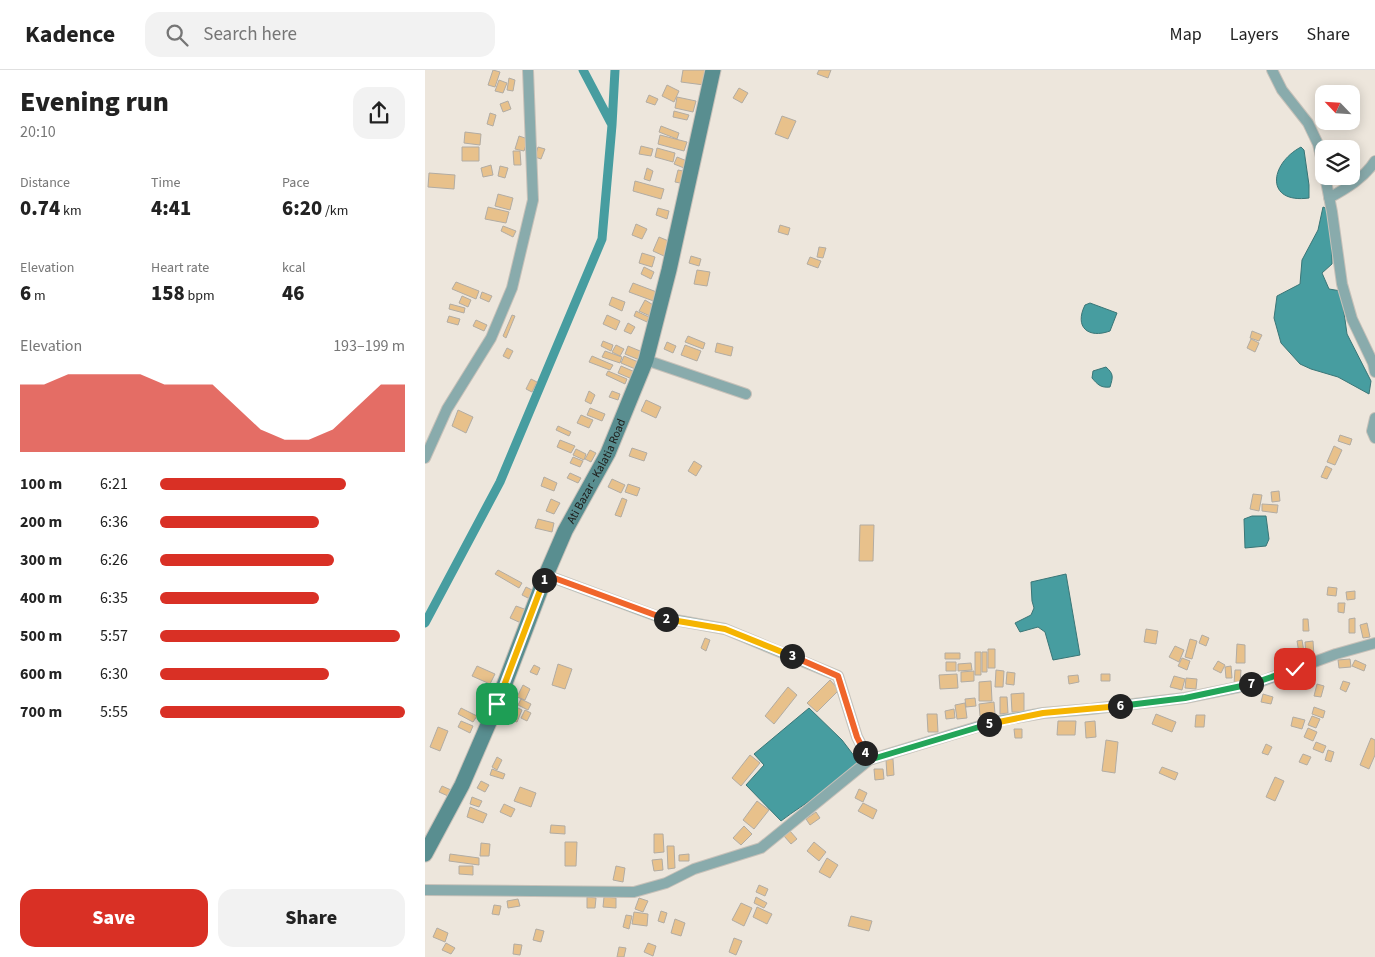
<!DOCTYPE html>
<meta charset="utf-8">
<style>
:root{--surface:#fff;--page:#f2f2f2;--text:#222;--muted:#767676;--line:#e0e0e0;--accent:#d93025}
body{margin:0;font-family:"Source Sans 3",sans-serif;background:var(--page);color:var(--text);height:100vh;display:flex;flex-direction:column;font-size:19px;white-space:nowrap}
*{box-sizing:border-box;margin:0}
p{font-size:16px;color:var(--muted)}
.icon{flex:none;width:28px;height:28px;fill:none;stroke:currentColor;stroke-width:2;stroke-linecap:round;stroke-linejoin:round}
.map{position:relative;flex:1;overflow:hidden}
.sheet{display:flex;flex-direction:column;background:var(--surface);width:425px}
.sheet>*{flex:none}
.needle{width:32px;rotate:295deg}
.tools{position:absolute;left:890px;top:15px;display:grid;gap:10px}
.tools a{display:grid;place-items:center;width:45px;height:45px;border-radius:10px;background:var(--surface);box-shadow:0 2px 12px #0003;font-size:25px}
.pin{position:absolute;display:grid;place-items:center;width:42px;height:42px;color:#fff;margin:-21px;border-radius:10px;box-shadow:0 2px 8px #0006}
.km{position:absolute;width:25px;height:25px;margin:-12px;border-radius:50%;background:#222;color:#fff;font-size:14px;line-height:25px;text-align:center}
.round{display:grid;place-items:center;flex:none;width:52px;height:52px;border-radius:15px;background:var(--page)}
.summary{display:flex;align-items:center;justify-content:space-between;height:85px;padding:0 20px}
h1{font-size:28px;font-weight:800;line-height:38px}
.figures{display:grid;grid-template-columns:repeat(3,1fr);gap:8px;height:85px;padding:5px 20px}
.figures div{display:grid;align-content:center}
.figures b{font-size:21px;font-weight:800}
.figures small{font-size:14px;font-weight:400}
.figures p{font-size:14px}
.chart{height:140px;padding:10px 20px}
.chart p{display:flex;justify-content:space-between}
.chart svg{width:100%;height:90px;margin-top:5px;fill:var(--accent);opacity:.7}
.cta{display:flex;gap:10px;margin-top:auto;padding:10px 20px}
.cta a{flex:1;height:58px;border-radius:15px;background:var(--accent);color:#fff;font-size:20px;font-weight:800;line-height:58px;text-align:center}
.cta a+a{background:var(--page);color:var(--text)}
ul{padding:0 20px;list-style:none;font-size:16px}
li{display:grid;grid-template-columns:80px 60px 1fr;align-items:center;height:38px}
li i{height:12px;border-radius:6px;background:var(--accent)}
header{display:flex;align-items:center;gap:30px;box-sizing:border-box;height:70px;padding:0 25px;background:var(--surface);border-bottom:1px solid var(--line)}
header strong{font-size:24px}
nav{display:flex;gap:28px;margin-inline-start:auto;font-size:18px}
.search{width:350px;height:45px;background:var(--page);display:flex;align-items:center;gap:12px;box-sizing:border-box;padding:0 18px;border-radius:15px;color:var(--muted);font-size:19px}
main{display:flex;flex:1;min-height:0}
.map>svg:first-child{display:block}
.water{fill:#479da0;stroke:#3a7677}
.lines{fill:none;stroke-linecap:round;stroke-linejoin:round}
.canal{stroke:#479da0;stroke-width:9}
.building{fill:#e8c18b;stroke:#b2aca3}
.street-casing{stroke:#c7c1b9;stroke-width:12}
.secondary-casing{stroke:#c7c1b9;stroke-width:17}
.street{stroke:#89abac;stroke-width:10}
.secondary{stroke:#598e90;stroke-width:15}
.split-1-casing{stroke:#fff;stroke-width:10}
.split-2-casing{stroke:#fff;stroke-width:10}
.split-3-casing{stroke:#fff;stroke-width:10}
.split-4-casing{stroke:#fff;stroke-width:10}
.split-5-casing{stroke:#fff;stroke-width:10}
.split-6-casing{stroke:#fff;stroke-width:10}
.split-7-casing{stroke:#fff;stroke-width:10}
.split-8-casing{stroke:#fff;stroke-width:10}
.split-1{stroke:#f5b400;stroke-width:6}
.split-2{stroke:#f0652b;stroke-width:6}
.split-3{stroke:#f5b400;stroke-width:6}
.split-4{stroke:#f0652b;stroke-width:6}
.split-5{stroke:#22a559;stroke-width:6}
.split-6{stroke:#f5b400;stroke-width:6}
.split-7{stroke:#22a559;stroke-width:6}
.split-8{stroke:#22a559;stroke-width:6}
.labels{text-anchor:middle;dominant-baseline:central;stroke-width:4;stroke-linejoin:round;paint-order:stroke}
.street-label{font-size:12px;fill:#1c1a17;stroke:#fff}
</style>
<header>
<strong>Kadence</strong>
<div class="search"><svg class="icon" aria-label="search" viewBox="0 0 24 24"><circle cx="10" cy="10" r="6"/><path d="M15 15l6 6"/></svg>Search here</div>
<nav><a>Map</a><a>Layers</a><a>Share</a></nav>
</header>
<main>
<section class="sheet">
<div class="summary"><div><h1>Evening run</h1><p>20:10</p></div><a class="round"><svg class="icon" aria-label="share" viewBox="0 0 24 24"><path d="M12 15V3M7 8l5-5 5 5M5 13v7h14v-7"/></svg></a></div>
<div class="figures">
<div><p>Distance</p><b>0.74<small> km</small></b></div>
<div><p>Time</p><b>4:41</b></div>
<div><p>Pace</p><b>6:20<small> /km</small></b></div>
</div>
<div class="figures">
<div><p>Elevation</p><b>6<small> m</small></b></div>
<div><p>Heart rate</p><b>158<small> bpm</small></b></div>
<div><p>kcal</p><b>46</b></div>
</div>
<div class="chart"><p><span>Elevation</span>193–199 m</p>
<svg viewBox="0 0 160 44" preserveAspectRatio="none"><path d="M0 44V11L10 11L20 6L30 6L40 6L50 6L60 11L70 11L80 11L90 22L100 33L110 38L120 38L130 33L140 22L150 11L160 11V44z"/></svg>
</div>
<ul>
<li><b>100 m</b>6:21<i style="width:76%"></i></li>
<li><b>200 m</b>6:36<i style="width:65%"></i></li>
<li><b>300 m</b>6:26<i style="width:71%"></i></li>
<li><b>400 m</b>6:35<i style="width:65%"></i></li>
<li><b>500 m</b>5:57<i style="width:98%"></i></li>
<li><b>600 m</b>6:30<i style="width:69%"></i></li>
<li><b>700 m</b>5:55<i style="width:100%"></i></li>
</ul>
<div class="cta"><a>Save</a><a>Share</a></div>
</section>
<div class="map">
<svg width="950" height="887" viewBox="0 0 950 887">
<rect width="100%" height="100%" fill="#ede6dc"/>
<path class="water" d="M876 77 879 80 884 115V128C840 134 844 94 876 77Z
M898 137 905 140 907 164V194L897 203 904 219 916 221 922 264 946 311 944 324 913 307 886 299 875 294 856 273 849 248 852 226 875 214 877 190 893 160Z
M665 233 692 243 685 261C663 269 649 257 660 235Z
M681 297C689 304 688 307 685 317 676 318 673 315 667 308L668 301Z
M827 446H841L844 469 841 476 820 478 819 449Z
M641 504 655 585 628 590 620 562 613 557 595 562 590 553 606 545 609 538 607 531 606 512Z
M384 638 417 670 433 691C411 717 382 731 356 751L321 715 339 695 329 684Z"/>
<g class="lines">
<path class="canal" d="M187 55 190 0
M0 553 75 412 177 169 187 55 158 0"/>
</g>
<path class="building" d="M68 0 75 2 70 17 63 15Z
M258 0H282L279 15 256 12Z
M394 0H406L403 8 392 4Z
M84 8 90 10 88 21 82 20Z
M74 10 82 13 78 23 70 21Z
M242 15 254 21 249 32 237 26Z
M314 18 323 23 317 33 308 28Z
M224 25 233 29 230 35 221 32Z
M252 27 271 31 268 42 250 38Z
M83 31 86 39 78 42 75 34Z
M249 41 264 45 262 50 248 47Z
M65 43 71 45 68 56 62 54Z
M357 46 371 51 363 69 350 64Z
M236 56 254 63 252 69 234 62Z
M40 62 56 64 55 75 39 73Z
M235 65 262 72 259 81 233 74Z
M94 66 103 69 99 81 90 79Z
M216 76 228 79 226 86 214 84Z
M37 77H54V91H37Z
M113 77 120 79 116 89 110 87Z
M232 78 250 83 248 92 230 87Z
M88 81H95L96 95H89Z
M252 87 262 91 259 98 249 94Z
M66 95 68 105 58 107 56 98Z
M75 96 83 98 80 108 73 106Z
M222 98 228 101 225 111 219 109Z
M253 100 263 102 260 114 250 112Z
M4 103 30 105 29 119 3 117Z
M210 111 239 119 236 129 208 121Z
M73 124 88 128 85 140 70 136Z
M63 137 84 142 81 153 60 149Z
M233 138 244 141 242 149 231 145Z
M211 154 222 159 217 169 207 165Z
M355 155 365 158 363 165 353 162Z
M78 156 91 161 88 167 76 161Z
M234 167 246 172 239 186 228 181Z
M394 177 401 178 398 188 392 187Z
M217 183 230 187 227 197 214 193Z
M266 186 276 189 274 196 264 193Z
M385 187 396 191 393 198 382 194Z
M219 197 229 202 226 209 216 204Z
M272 200 285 202 282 216 269 214Z
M31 212 54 221 51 229 27 219Z
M208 213 237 224 234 233 204 222Z
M57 222 67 226 64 232 55 228Z
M37 226 46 230 43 237 34 233Z
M187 227 200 232 197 241 184 235Z
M220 230 230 236 225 246 214 241Z
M25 234 40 238 39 243 24 239Z
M211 241 224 247 222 252 209 246Z
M87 245 90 246 81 268 78 266Z
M182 245 195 251 191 260 178 254Z
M24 246 35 249 33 255 22 252Z
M51 250 62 255 59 261 48 256Z
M203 253 210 257 206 264 199 261Z
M827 261 837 265 834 271 825 268Z
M263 266 280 273 278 279 260 272Z
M826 269 834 273 830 282 822 278Z
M178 271 188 275 186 281 176 276Z
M242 272 251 276 248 283 239 279Z
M292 273 308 277 306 286 290 282Z
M191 275 199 279 195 286 187 282Z
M260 275 276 281 272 291 256 285Z
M203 276 220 283 217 291 200 284Z
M82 278 88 281 84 289 78 286Z
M180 281 197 287 195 293 177 287Z
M167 286 188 295 185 300 164 292Z
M199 286 218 294 215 301 196 293Z
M196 296 210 302 207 309 193 303Z
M183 301 202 309 200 314 181 305Z
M106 309 112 312 107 322 101 319Z
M164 321 170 325 166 334 160 331Z
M187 321 195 324 193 330 184 327Z
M221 330 236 337 231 348 216 341Z
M165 338 180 344 177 351 162 345Z
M33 340 48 347 41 363 27 356Z
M156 345 168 350 164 358 152 353Z
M133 356 146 362 144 366 131 360Z
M915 365 927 369 925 375 913 371Z
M135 370 150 376 146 383 132 377Z
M909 376 917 380 910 395 902 392Z
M207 378 222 383 219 391 204 386Z
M151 379 161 384 159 390 148 385Z
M165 380 171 383 166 392 160 389Z
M148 387 158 391 155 397 145 393Z
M269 391 277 396 271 406 263 401Z
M901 396 907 399 902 409 896 407Z
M145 403 156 408 153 413 142 408Z
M119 407 132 413 129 421 116 416Z
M187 409 200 415 196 423 183 417Z
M203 414 215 418 212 426 200 422Z
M854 421 855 431 847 432 846 422Z
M828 424 837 425 834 441 825 439Z
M197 428 202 430 196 447 190 445Z
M126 429 135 433 129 444 121 441Z
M837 434 853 435 852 443 837 441Z
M113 449 129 453 127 462 110 458Z
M435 455H449L448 491H434Z
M73 500 97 513 94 518 70 504Z
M101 517 109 521 105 529 97 525Z
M903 517 912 518 911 526 902 525Z
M930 521V529L922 530 921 522Z
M913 533H920L919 543 913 542Z
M91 536 102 540 96 553 85 548Z
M930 548V563H924V549Z
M878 549H883L884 561H878Z
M942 553 945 567 938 568 935 555Z
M721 559 733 561 731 574 719 572Z
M777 565 784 568 781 576 774 573Z
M280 568 285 570 281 581 276 578Z
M765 569 772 571 767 589 760 587Z
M877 570 880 588 875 589 872 571Z
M888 571 889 586H881L880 572Z
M812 574 820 575V593H811Z
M750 576 759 580 754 592 744 587Z
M563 579H570V598H563Z
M550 582H556V605H550Z
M557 582H562V602H557Z
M520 583H535V589H520Z
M757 588 765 591 762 600 753 596Z
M925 589 926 597 914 598 913 590Z
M930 590 941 595 939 601 927 596Z
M793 591 800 595 796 603 788 599Z
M521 592H531V601H521Z
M546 593 547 600 533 601V594Z
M133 594 147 599 140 619 127 615Z
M109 595 115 598 112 605 105 602Z
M52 596 70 604 65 614 47 606Z
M806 596 807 608H801L800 597Z
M571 600 579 601 578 617H570Z
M810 600H816L815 614H809Z
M549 601V611L536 612V602Z
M582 602 590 603 589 615 581 614Z
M532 604 533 618 515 619 514 605Z
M676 604H685V611H676Z
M653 605 654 612 644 614 643 606Z
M749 606 760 609 757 620 745 617Z
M761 608 772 609 771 619 760 618Z
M405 610 414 620 392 642 382 633Z
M566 611 567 631H554V612Z
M918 611 925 613 921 622 915 619Z
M892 614 899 616 896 627 889 626Z
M98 615 105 619 100 630 92 627Z
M363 617 372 625 349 654 340 646Z
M599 623V642H587L586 624Z
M838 624 848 627 846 634 836 632Z
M575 627H582L583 643 575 644Z
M550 628 551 636 541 637 540 629Z
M96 629 106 634 103 640 93 635Z
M569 632 570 644 555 646 554 634Z
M540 633 542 648 532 649 530 635Z
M91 637 97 640 92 652 85 650Z
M889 637 900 641 898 648 887 644Z
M36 638 52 646 48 652 33 644Z
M529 639 530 648 521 649 520 641Z
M100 640 106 643 102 651 96 648Z
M502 644H512L513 662H503Z
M731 644 751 652 747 662 727 654Z
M771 645H780L779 657H770Z
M887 646 895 649 891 658 883 655Z
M868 647 880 650 877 659 866 656Z
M36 651 48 656 45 663 33 657Z
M633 651H651L650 665H632Z
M670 651 671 667 661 668 660 652Z
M13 657 23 661 15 681 5 677Z
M883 658 892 662 888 671 879 667Z
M589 659H597V668H590Z
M946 668 950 670V685L944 699 935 695Z
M681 670 693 672 690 703 677 701Z
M891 672 901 676 898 683 888 679Z
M841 674 847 677 843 685 837 683Z
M903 680 909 682 906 692 900 690Z
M878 684 886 687 882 695 874 692Z
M325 685 335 693 316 716 307 708Z
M72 687 77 690 72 700 67 697Z
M468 689 469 705 462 706 461 690Z
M737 697 753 703 750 710 734 703Z
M67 699 80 704 78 709 65 705Z
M449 699H458L459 709 450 710Z
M850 707 859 711 850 731 841 727Z
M56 711 64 715 60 722 52 718Z
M17 716 26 720 23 726 14 722Z
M95 717 111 723 106 737 89 731Z
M434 719 442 723 438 732 430 728Z
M47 727 57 731 54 737 45 734Z
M332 731 344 740 329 759 318 750Z
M438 733 452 740 448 749 433 741Z
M79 734 90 739 86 747 75 742Z
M45 737 62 744 58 753 42 747Z
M391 742 395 748 385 755 381 749Z
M126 755 140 756V764L125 763Z
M319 756 327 764 316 775 308 768Z
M365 761 372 769 366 774 359 766Z
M229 764H238L239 782 229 783Z
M140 772H152L151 796H140Z
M389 772 401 782 394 791 382 781Z
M56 773 65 774 64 786H55Z
M242 776H249L250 798 243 799Z
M25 784 54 788V795L24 791Z
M264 784V791H254V785Z
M402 788 413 795 405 808 394 802Z
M237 789 238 800 229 801 227 790Z
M34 796H48V805L34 804Z
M191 796 200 798 198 812 188 810Z
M334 815 343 819 340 826 331 822Z
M162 827 171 828 170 838H162Z
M179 827 191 828V838L178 837Z
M331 827 342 833 339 838 329 833Z
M214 828 223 831 218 842 210 839Z
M93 829 95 836 83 838 82 831Z
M316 833 327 838 319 856 307 850Z
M69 835 76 836 74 845 67 844Z
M332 837 347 844 342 854 328 847Z
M236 841 242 843 239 853 233 851Z
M209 842 223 844 222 856 207 854Z
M201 845 207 846 204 859 198 857Z
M426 846 447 851 444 861 423 856Z
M250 849 260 853 256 866 246 863Z
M12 858 23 863 20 872 8 867Z
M111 859 119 861 116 872 108 870Z
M309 868 317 871 311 885 304 882Z
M21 873 30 878 26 884 17 880Z
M223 873 231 876 228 886 219 882Z
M89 874 97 875 95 885 88 884Z
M194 877 201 878 199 887H192Z"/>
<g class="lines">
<g class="street-casing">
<path id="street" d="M847 0 857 20 883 53 893 74 899 100
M900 106 907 142 917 214 927 249 948 293 950 302
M904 128C922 118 939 108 950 91
M221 290 321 324
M950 348 947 361 950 368
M0 388 22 339 66 268 87 218 108 130 103 0
M121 505 234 547 300 559 413 606 432 667 444 690
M0 820 209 822 241 813 269 799 336 778 444 690 568 652 618 643 666 639 760 628 829 614 911 584 950 573"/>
</g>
<g class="secondary-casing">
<g id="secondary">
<path id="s1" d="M0 784 37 715 72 634 121 505 140 461 183 383 221 290 244 200 288 0"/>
</g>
</g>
<use href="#street" class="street"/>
<use href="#secondary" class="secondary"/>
</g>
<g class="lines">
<g class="split-1-casing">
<path id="split-1" d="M72 634 119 510"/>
</g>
<g class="split-2-casing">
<path id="split-2" d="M119 510 121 505 241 549"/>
</g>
<g class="split-3-casing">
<path id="split-3" d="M241 549 300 559 367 586"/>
</g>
<g class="split-4-casing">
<path id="split-4" d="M367 586 413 606 432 667 440 683"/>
</g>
<g class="split-5-casing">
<path id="split-5" d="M440 683 444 690 564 654"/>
</g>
<g class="split-6-casing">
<path id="split-6" d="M564 654 618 643 695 636"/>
</g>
<g class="split-7-casing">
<path id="split-7" d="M695 636 760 628 826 614"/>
</g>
<g class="split-8-casing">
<path id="split-8" d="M826 614 870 599"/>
</g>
<use href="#split-1" class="split-1"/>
<use href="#split-2" class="split-2"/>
<use href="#split-3" class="split-3"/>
<use href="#split-4" class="split-4"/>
<use href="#split-5" class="split-5"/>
<use href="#split-6" class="split-6"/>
<use href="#split-7" class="split-7"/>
<use href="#split-8" class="split-8"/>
</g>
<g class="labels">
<g class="street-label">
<text stroke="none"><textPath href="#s1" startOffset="420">Ati Bazar - Kalatia Road</textPath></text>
</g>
</g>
</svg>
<div class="tools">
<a><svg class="needle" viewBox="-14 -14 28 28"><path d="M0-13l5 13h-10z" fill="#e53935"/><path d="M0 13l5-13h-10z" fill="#767676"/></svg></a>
<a><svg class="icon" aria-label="layers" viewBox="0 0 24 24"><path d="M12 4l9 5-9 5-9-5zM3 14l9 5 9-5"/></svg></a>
</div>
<div class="pin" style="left:72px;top:634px;background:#1e9e55"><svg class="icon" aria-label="arrive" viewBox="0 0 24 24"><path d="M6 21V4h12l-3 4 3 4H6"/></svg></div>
<div class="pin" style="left:870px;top:599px;background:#d93025"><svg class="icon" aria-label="check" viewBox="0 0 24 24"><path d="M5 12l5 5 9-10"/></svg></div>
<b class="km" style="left:119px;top:510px">1</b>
<b class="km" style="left:241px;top:549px">2</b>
<b class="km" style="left:367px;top:586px">3</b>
<b class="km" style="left:440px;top:683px">4</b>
<b class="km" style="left:564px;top:654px">5</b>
<b class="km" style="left:695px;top:636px">6</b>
<b class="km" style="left:826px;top:614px">7</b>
</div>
</main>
